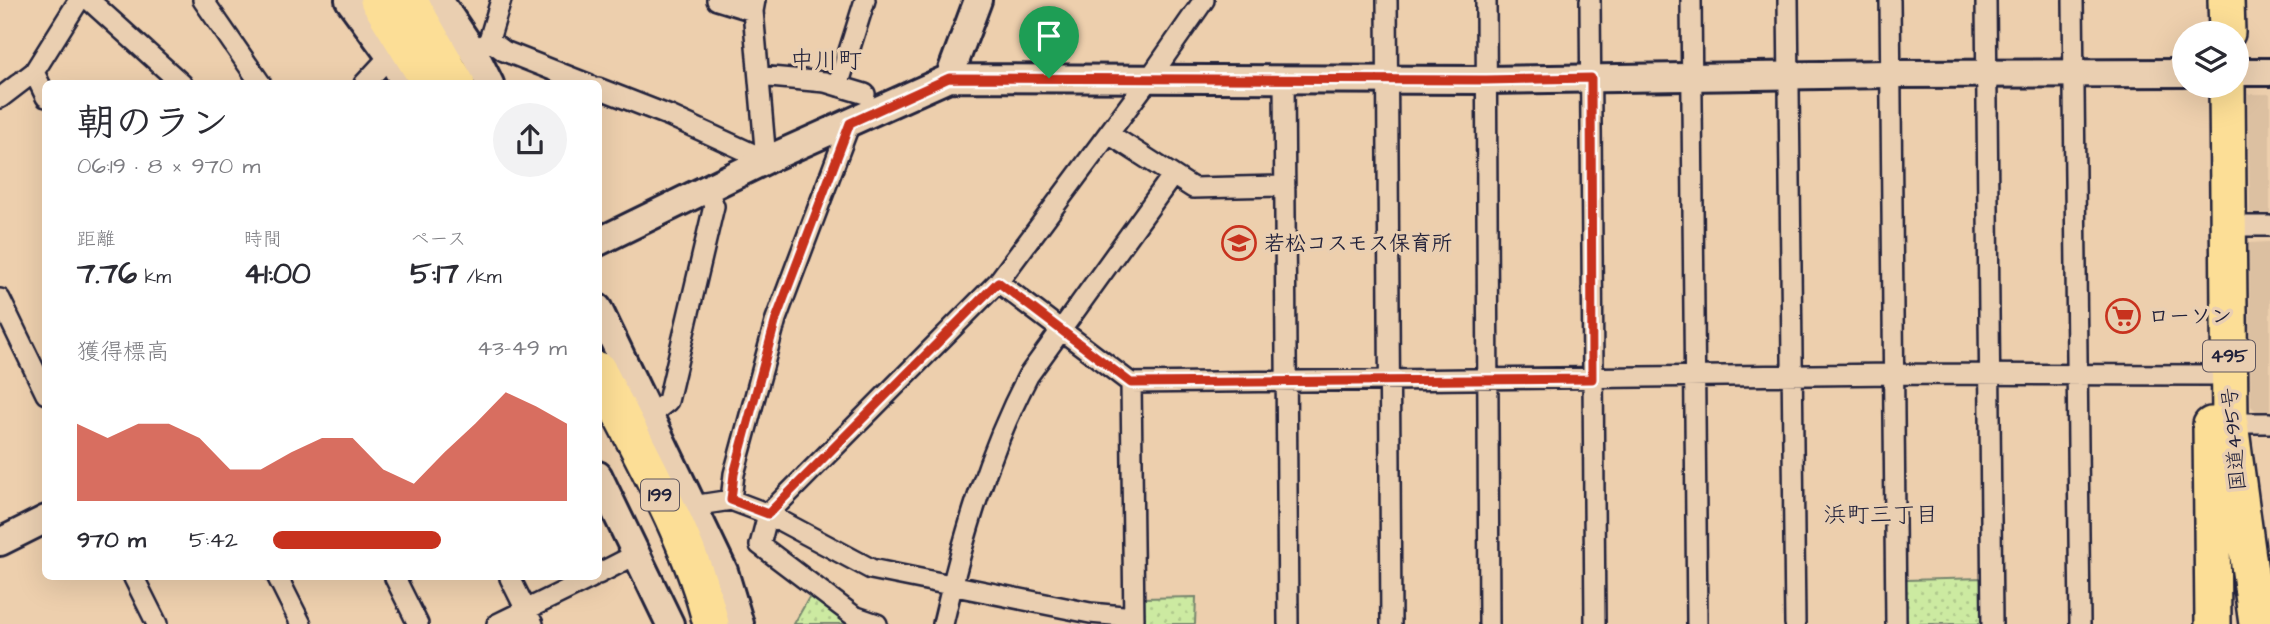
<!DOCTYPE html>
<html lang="ja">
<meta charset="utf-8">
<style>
:root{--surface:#fff;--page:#f2f2f3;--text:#2b2b33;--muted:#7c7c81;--accent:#c8321e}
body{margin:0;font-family:"Architects Daughter","Klee One",sans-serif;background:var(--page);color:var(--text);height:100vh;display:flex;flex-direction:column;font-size:26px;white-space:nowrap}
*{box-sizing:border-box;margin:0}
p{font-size:23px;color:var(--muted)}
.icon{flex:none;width:38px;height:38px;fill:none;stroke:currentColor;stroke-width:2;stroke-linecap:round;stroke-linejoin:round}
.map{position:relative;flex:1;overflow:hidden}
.sheet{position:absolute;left:42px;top:80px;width:560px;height:500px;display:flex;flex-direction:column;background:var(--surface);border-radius:10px;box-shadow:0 7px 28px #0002}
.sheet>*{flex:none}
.tools{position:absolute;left:2172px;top:21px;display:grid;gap:14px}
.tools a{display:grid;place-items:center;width:77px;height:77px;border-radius:50%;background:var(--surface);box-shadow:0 7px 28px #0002;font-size:35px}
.pin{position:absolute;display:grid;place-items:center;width:60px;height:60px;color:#fff;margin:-72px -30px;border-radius:50% 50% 50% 0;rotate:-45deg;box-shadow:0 0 7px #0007}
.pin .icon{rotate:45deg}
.round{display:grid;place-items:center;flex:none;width:74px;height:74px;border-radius:37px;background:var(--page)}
.summary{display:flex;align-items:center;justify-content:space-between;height:119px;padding:0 35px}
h1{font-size:38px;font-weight:800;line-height:52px}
.stats{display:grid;grid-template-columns:repeat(3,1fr);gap:10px;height:119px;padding:7px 35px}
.stats div{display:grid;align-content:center}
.stats b{font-size:30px;font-weight:800}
.stats small{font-size:19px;font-weight:400}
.stats p{font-size:19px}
.chart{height:196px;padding:14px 35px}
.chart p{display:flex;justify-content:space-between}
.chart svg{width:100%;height:126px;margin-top:7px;fill:var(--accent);opacity:.7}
ul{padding:0 35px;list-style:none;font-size:23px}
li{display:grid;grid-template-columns:112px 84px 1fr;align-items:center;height:52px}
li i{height:18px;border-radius:9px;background:var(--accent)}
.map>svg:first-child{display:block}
.built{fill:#dcc0a1}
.grass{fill:url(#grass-dots);stroke:#77866e;stroke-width:2}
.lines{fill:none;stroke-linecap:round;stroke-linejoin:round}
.street-casing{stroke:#22223b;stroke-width:24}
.secondary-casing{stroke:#22223b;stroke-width:32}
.highway-casing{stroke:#22223b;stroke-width:40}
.street{stroke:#eacfb1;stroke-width:19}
.secondary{stroke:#eacfb1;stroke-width:26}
.highway{stroke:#fcde96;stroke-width:35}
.route-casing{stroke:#fff;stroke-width:14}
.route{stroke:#c8321e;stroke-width:9}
.labels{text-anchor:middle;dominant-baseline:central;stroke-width:7;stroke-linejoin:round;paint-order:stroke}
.shield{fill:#eacfb1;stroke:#5e565e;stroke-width:2}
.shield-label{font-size:19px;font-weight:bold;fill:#22223b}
.poi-label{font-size:21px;font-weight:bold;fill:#22223b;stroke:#eacfb1;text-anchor:start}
.street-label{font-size:21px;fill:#22223b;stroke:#eacfb1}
.neighbourhood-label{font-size:23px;fill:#22223b;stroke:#eacfb1}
.quarter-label{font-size:24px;fill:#22223b;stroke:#eacfb1}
</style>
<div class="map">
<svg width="2270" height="624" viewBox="0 0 2270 624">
<defs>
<pattern id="grass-dots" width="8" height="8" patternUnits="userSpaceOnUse" patternTransform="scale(1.75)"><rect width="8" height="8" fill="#cceaa1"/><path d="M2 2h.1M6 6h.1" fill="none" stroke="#afc88c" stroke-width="1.8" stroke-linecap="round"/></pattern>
</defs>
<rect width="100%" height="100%" fill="#edcfad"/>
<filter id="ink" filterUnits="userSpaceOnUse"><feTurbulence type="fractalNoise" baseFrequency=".0143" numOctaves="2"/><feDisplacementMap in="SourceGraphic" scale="14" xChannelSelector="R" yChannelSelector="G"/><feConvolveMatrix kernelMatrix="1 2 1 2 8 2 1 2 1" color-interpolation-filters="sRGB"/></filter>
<g filter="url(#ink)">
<path class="built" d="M2248 94H2270V220H2250Z
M2270 242V412H2257L2251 406 2249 243Z"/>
<path class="grass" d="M1984 578V624H1905V580Z
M811 594 861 624H794Z
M1196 597 1195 624H1141V598Z"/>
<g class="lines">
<g class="street-casing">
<path id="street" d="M89 0 182 84
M203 0 261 84
M717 0 753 11
M1387 0 1391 624
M1486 0 1489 624
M1590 0 1595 624
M1691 0 1697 624
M1788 0 1795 624
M1890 0 1896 624
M1986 0 1992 624
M2073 0 2080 624
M489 40 501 0
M475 54 489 40 504 51 588 84
M34 72 46 97
M759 76 825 82 865 94
M1284 79 1288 624
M364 84 390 56
M838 86 865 0
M598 88 670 116 766 160 753 11 755 0
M0 98 34 72 79 0
M1109 134 1193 188 1285 186
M2228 226H2270
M998 282 1131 383 1895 374 2211 375
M0 299 46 394
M1131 383 1134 624
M649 416 668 401 714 206 707 189
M2222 423H2270
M731 500 734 474 776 319 850 123
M692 506 731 500 768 514 871 569 1090 613 1134 617
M598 574 637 554
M134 578 157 624
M278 578 301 624
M395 578 418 624
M510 578 533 624
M497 624 591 578
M877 624 854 616 760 545 768 514 998 282 1149 79 1204 0
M943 624C963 538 987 455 1028 376L1172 176"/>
</g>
<g class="secondary-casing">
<path id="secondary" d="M349 0 390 56 405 84
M439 0 475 54 490 84
M2236 72H2270
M949 78 978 0
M598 242 766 160 949 78 1486 80 1890 74 2184 73
M598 308 724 571 740 624
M598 475 670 624
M0 542 46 519"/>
</g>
<g class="highway-casing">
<path id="highway" d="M378 0 430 84
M409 0 457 84
M2226 0 2227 33
M2227 86 2230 423 2257 624
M598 370C637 449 691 539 711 624
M2211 425 2213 624"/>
</g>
<use href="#street" class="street"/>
<use href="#secondary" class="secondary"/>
<use href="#highway" class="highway"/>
</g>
</g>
<g class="lines" filter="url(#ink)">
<g class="route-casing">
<path id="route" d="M949 78 1486 80 1591 78 1592 379 1131 383 998 282 768 514 731 500 734 474 776 319 850 123Z"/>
</g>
<use href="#route" class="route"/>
</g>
<defs>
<g id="school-ring" transform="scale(1.75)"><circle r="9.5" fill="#eacfb1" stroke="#c8321e" stroke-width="1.5"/><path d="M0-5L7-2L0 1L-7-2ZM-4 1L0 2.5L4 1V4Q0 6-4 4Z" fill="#c8321e"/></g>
<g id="supermarket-ring" transform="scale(1.75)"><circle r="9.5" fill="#eacfb1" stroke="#c8321e" stroke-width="1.5"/><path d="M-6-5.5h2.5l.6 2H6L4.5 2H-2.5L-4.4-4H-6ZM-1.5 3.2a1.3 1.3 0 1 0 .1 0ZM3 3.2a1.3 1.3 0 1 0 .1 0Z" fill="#c8321e"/></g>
</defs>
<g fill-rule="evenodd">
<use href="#school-ring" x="1239" y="243"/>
<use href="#supermarket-ring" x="2123" y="316"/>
</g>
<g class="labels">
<g class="shield">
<rect x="2203" y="340.5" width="52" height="31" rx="5"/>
<rect x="641" y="479.5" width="38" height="31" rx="5"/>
</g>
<g class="shield-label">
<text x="2229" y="356">495</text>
<text x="660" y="495">199</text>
</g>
<g class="poi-label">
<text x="1264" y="243">若松コスモス保育所</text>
<text x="2148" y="316">ローソン</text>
</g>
<g class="street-label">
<text transform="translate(2234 439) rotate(-95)">国道495号</text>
</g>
<g class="neighbourhood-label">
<text x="1881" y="515">浜町三丁目</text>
</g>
<g class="quarter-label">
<text x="826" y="61">中川町</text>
</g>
</g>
</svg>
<div class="tools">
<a><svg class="icon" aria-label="layers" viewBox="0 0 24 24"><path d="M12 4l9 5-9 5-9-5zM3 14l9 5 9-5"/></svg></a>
</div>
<div class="pin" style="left:1049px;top:78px;background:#1e9e55"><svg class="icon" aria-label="arrive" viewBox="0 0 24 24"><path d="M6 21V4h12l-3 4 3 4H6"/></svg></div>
<section class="sheet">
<div class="summary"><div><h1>朝のラン</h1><p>06:19 · 8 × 970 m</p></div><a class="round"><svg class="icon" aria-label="share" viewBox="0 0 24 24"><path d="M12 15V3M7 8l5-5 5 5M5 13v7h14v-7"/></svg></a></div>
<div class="stats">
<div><p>距離</p><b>7.76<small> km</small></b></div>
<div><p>時間</p><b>41:00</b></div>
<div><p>ペース</p><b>5:17<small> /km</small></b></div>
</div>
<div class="chart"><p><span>獲得標高</span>43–49 m</p>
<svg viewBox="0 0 160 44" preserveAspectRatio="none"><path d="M0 44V17L10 22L20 17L30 17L40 22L50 33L60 33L70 27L80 22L90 22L100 33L110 38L120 27L130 17L140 6L150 11L160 17V44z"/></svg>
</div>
<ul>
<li><b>970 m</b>5:42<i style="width:57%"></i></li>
</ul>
</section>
</div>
